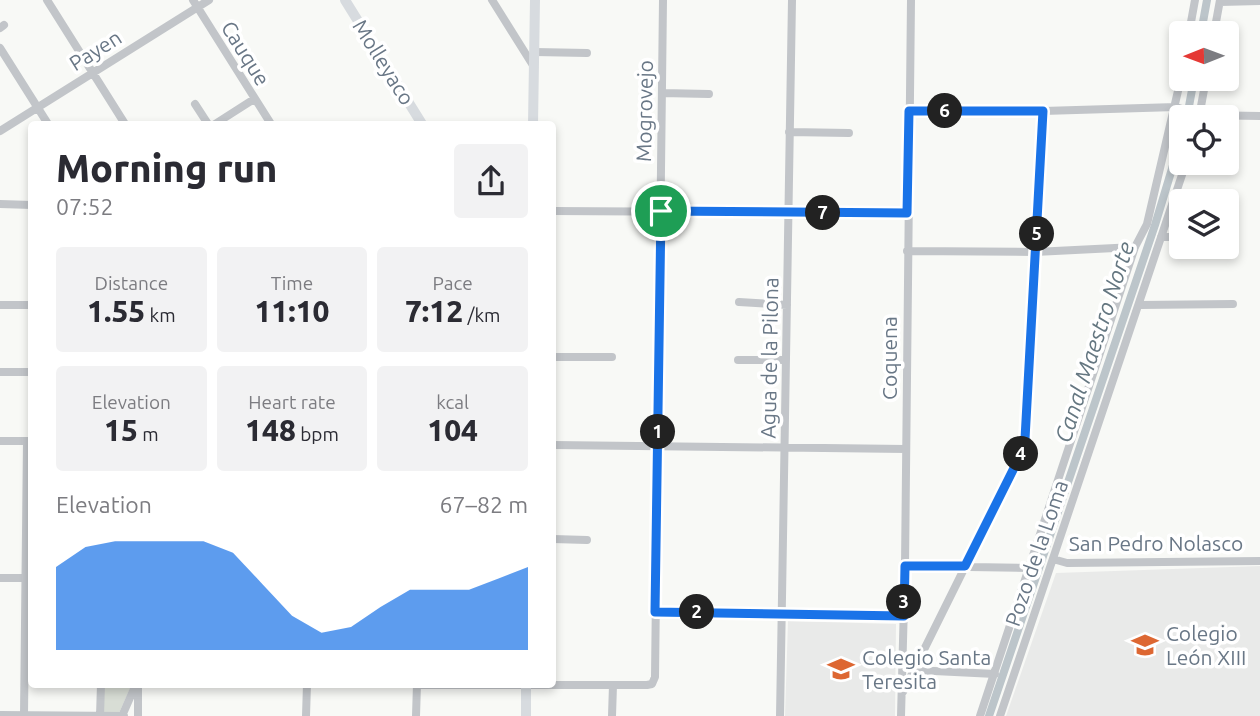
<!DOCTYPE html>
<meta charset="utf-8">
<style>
:root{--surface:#fff;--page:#f2f2f3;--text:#2b2b33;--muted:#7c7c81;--accent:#1a73e8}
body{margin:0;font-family:Ubuntu,sans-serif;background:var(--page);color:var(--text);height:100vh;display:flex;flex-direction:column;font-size:26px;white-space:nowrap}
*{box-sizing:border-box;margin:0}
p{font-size:23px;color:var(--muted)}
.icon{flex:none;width:38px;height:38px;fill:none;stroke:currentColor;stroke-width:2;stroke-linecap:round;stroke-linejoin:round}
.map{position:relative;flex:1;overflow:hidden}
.panel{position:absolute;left:28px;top:121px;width:528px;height:567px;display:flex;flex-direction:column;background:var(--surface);border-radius:7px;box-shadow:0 4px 10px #0003}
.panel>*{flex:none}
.needle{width:46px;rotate:269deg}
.tools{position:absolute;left:1169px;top:21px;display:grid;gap:14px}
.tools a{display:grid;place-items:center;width:70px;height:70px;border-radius:7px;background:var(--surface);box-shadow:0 4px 10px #0003;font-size:35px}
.pin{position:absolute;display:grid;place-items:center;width:60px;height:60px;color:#fff;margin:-30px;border:4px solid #fff;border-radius:50%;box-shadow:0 2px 7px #0007}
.km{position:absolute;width:35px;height:35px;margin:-18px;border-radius:50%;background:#222;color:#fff;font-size:19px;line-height:35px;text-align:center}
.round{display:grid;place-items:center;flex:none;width:74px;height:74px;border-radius:7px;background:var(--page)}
.overview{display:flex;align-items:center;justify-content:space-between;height:119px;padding:0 28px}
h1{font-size:38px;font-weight:800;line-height:52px}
.figures{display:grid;grid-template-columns:repeat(3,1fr);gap:10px;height:119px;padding:7px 28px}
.figures div{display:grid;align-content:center;border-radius:7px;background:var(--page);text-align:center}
.figures b{font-size:30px;font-weight:800}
.figures small{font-size:19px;font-weight:400}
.figures p{font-size:19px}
.chart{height:196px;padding:14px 28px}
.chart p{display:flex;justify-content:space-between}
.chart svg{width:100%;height:126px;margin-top:7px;fill:var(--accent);opacity:.7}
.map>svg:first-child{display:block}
.built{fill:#e9eae9}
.green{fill:#d8ddd5}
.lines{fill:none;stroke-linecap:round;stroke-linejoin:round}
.canal{stroke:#bcc5ca;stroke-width:8}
.street{stroke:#c2c5c9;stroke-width:8}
.secondary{stroke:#d7dbdf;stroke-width:10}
.route-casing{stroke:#fff;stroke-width:14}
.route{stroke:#1a73e8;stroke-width:9}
.labels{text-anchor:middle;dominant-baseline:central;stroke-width:7;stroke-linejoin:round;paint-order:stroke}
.street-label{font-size:21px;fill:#697786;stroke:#fff}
.poi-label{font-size:21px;fill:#697786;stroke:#fff;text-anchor:start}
.water-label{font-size:23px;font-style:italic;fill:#657781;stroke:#fff}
</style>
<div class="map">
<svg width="1260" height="716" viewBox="0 0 1260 716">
<rect width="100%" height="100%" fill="#f8f9f6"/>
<path class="built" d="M1260 566V716H1006L1056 573Z
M788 621 896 624 895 716H785Z"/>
<path class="green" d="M104 684H132L119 713H104Z"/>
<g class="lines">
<path class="canal" d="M1201 33 1207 0
M1187 117 1194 79
M989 716 1155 225 1181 139"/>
<path class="street" d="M47 0 125 124
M193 0 271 124
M492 0 534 67
M1220 2 1260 1
M0 28 4 25
M1189 33 1195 0
M1214 33 1220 0
M0 48 48 124
M535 52 587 53
M662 93 709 94
M195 104 208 124
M909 111H1043L1176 107 1199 115 1260 116
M1199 117 1206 79
M215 124 254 99
M0 131 209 0
M789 132 849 133
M0 204 32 205
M553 211 907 213
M1161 237H1181
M1227 237H1233
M907 251 1035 252 1135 247
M739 302 787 305
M0 305H32
M1140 305 1233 304
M553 357H612
M738 360H786
M0 372H32
M0 441H32
M553 445 906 449
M553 539 587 540
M1053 559 1067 563 1260 561
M905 566 1030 568
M0 578H32
M655 612 904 616
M914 670 995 674
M417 685H647L652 684 655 677 663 0
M903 692 1023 450 1043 111
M0 715 124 716
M24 715 27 441
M100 716 101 684
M122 716 136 684
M138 716V684
M306 716 307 684
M416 716 417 684
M612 716 613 685
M780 716 792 0
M901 716 905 566 911 0
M980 716 1135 247 1147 224 1181 78
M1000 716 1186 163"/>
<path class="secondary" d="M345 0 422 124
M533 124 535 0
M526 716V684"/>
</g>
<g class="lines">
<g class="route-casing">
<path id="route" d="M909 111H1043L1025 439 1023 450 965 566H905L904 616 655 612 661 211 907 213Z"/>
</g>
<use href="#route" class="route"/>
</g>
<defs>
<g id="school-bare" transform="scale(2.1)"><path d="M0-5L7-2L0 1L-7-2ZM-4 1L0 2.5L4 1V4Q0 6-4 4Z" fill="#dd6732" stroke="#fff" stroke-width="2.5" paint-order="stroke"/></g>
</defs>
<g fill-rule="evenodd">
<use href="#school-bare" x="1145" y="645"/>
<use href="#school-bare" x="841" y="669"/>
</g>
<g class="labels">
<g class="street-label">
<text transform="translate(95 50) rotate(-32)">Payen</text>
<text transform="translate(246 53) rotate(58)">Cauque</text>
<text transform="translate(384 62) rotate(58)">Molleyaco</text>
<text transform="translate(644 111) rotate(-89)">Mogrovejo</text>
<text transform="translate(769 358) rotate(-89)">Agua de la Pilona</text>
<text transform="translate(889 358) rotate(-90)">Coquena</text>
<text x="1156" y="543">San Pedro Nolasco</text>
<text transform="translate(1036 553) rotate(-71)">Pozo de la Loma</text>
</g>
<g class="poi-label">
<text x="1166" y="633">Colegio<tspan x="1166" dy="24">León XIII</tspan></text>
<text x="862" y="657">Colegio Santa<tspan x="862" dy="24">Teresita</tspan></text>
</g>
<g class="water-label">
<text transform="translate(1094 342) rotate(-72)">Canal Maestro Norte</text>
</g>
</g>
</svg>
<div class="tools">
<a><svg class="needle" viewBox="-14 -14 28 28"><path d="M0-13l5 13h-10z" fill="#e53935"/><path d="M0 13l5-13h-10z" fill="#7c7c81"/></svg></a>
<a><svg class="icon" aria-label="locate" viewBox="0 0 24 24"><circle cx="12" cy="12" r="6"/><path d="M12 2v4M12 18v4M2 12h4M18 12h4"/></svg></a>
<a><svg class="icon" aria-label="layers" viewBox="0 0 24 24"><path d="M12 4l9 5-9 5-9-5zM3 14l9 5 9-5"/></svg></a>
</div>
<div class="pin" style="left:661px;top:211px;background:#1e9e55"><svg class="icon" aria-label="arrive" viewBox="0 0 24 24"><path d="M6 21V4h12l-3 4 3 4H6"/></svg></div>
<b class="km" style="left:658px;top:432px">1</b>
<b class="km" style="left:697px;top:612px">2</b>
<b class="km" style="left:904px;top:602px">3</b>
<b class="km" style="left:1021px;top:454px">4</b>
<b class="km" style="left:1037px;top:234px">5</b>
<b class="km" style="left:945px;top:111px">6</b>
<b class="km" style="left:823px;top:213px">7</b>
<section class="panel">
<div class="overview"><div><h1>Morning run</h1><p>07:52</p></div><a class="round"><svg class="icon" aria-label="share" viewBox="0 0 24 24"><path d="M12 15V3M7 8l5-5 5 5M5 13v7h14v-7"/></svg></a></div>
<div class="figures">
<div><p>Distance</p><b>1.55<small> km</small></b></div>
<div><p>Time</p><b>11:10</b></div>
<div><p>Pace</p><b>7:12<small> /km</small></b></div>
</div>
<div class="figures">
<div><p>Elevation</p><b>15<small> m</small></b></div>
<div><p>Heart rate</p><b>148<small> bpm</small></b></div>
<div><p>kcal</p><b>104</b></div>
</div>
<div class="chart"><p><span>Elevation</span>67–82 m</p>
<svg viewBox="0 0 160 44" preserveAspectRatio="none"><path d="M0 44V15L10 8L20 6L30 6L40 6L50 6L60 10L70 21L80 32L90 38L100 36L110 29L120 23L130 23L140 23L150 19L160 15V44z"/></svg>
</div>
</section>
</div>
